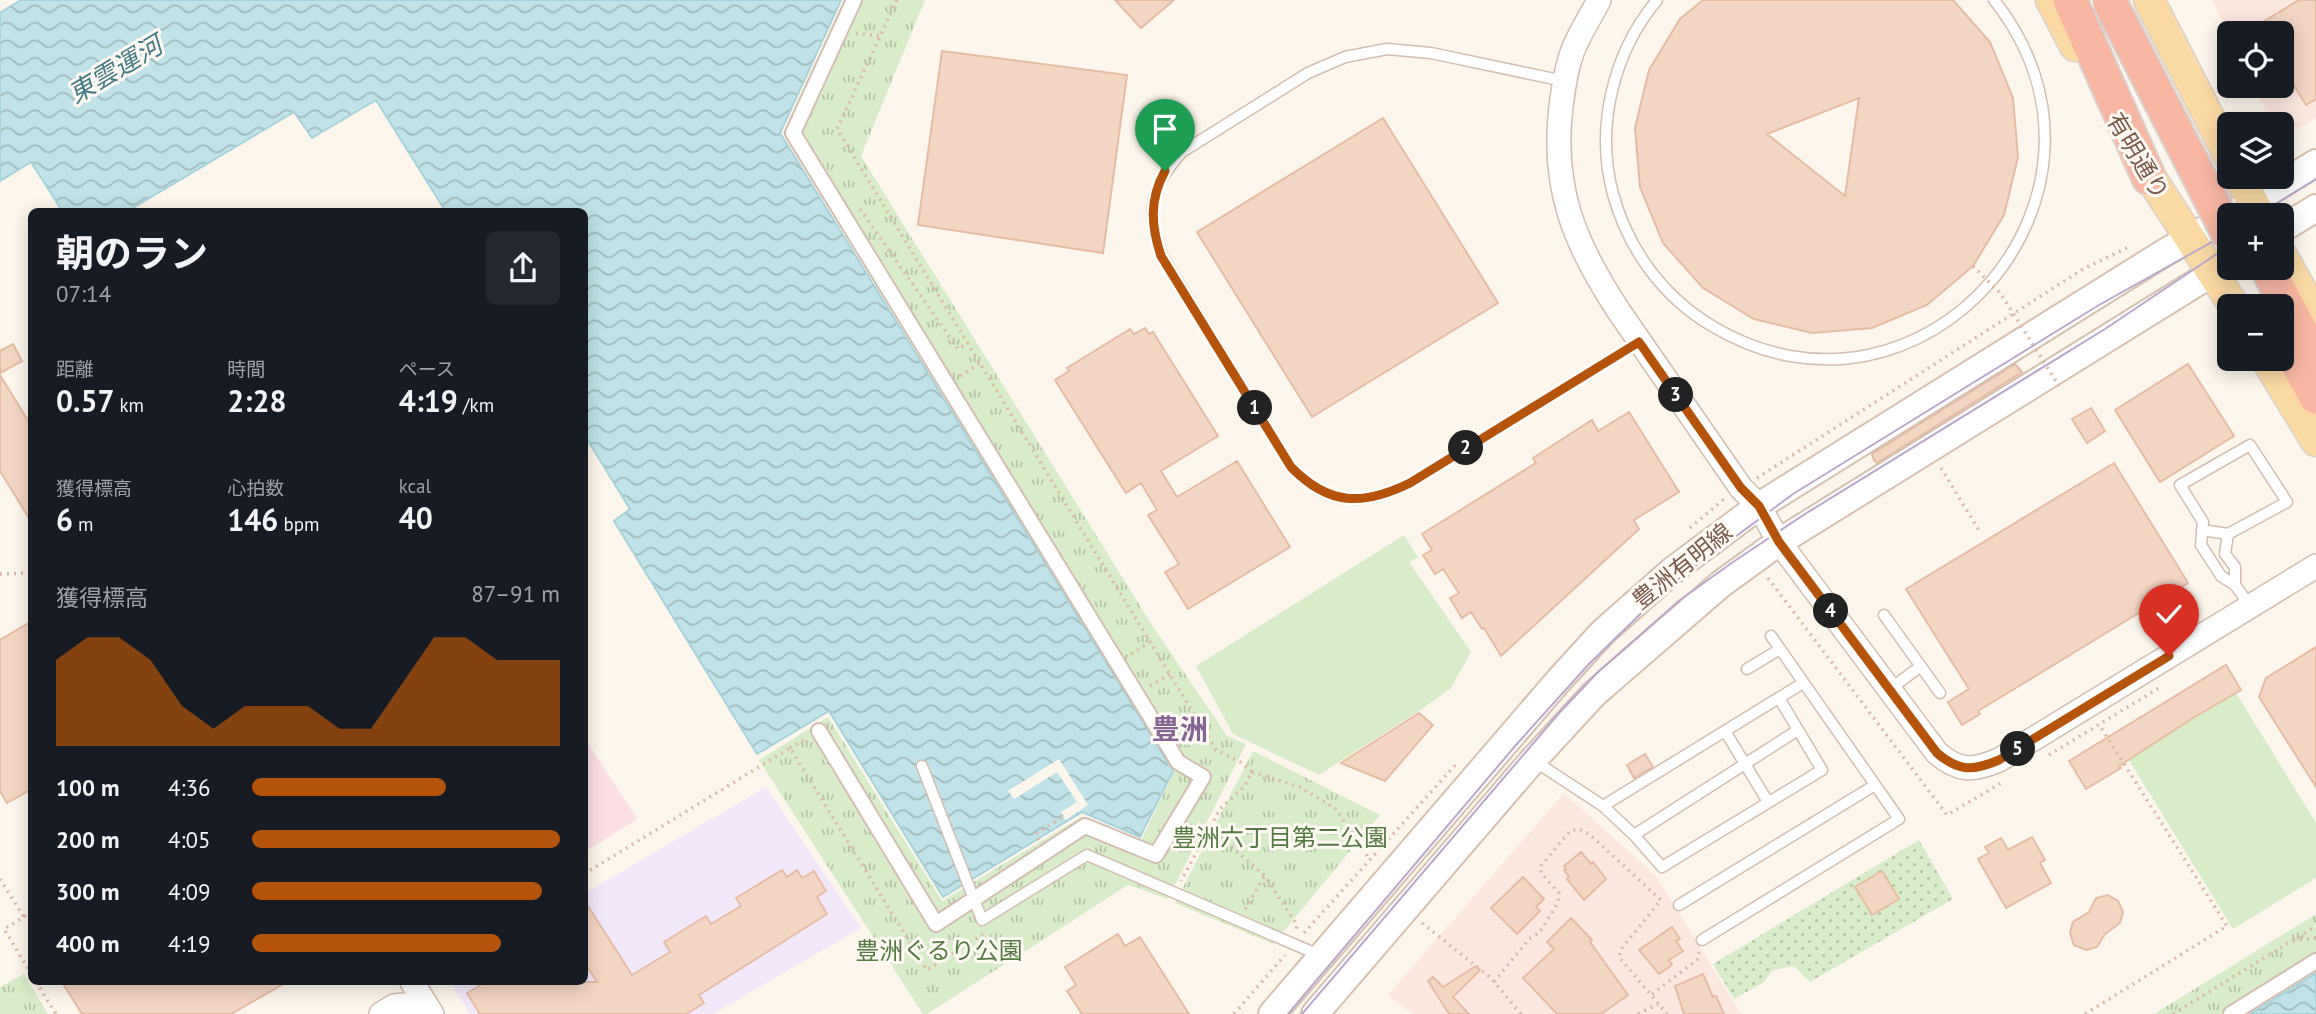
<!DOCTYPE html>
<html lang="ja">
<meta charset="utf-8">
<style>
:root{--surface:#171b24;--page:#242831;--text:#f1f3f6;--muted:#9ea1a6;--accent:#b45309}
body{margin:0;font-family:"PT Sans","Noto Sans JP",sans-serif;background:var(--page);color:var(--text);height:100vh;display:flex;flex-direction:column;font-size:26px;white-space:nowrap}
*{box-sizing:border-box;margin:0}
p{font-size:23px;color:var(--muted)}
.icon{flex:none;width:38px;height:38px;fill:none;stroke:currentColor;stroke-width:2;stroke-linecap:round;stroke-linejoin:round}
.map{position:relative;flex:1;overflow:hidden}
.sheet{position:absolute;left:28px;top:208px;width:560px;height:777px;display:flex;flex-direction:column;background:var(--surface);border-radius:10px;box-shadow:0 4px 18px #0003}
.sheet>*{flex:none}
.buttons{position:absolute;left:2217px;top:21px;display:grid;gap:14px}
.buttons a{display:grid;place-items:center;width:77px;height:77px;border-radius:10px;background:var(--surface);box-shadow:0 4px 18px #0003;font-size:35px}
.pin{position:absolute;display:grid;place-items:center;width:60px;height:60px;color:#fff;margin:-72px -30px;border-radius:50% 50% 50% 0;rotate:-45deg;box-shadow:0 0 7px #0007}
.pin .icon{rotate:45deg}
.km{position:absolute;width:35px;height:35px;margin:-18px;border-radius:50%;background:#222;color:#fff;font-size:19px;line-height:35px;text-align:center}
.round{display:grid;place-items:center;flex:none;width:74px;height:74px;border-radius:10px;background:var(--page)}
.headline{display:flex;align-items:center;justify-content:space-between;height:119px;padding:0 28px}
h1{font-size:38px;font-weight:700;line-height:52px}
.figures{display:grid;grid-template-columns:repeat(3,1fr);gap:10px;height:119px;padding:7px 28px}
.figures div{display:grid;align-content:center}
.figures b{font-size:30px;font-weight:700}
.figures small{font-size:19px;font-weight:400}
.figures p{font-size:19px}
.chart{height:196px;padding:14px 28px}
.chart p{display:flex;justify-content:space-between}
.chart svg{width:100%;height:126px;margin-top:7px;fill:var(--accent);opacity:.7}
ul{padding:0 28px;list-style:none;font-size:23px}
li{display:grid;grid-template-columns:112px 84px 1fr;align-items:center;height:52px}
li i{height:18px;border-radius:9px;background:var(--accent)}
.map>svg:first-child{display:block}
.commercial{fill:#fde8e0}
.education{fill:#f3e8fa}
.medical{fill:#fbdfe3}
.grass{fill:url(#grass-dots)}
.park{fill:url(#park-tufts)}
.pitch{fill:#d8ecc9}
.water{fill:url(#water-waves);stroke:#a5d3da;stroke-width:2}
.pier{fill:#fdf6ec}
.building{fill:#f3d5c3;stroke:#e6bba3;stroke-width:2;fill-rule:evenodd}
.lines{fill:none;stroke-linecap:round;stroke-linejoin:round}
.service-casing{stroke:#d1beb0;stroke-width:13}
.pedestrian-casing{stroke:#d1beb0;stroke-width:18}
.tertiary-casing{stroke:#d1beb0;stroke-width:26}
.secondary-casing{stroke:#d6c0b0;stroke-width:30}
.primary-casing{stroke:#dad1cd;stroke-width:33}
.motorway-casing{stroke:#dad1cd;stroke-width:37}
.path{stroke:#d9b8a5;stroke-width:3.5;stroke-dasharray:2 5;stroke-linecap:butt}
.service{stroke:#fff;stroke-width:10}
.pedestrian{stroke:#fff;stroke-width:14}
.tertiary{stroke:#fff;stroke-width:23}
.secondary{stroke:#fff;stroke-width:26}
.primary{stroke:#fbd9a5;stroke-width:30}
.motorway{stroke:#f7b7a3;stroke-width:33}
.tram{stroke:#b9a8c9;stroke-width:2}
.motorway-bridge-casing{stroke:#dad1cd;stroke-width:37;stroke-linecap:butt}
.path-bridge{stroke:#d9b8a5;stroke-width:3.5;stroke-dasharray:2 5;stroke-linecap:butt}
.motorway-bridge{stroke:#f7b7a3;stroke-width:33}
.route-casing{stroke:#fff;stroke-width:14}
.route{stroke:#b45309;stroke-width:9}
.labels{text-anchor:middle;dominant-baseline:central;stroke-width:6;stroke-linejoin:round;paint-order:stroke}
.street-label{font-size:24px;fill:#7a5c4d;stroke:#fffaf3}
.park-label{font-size:24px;fill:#537a41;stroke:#fffaf3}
.water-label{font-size:26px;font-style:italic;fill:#437c86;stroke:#fffaf3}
.quarter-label{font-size:28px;font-weight:bold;fill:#846695;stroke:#fffaf3}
</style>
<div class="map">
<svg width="2316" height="1014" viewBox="0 0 2316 1014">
<defs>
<pattern id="grass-dots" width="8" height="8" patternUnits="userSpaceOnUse" patternTransform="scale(1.75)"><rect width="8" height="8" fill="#d8ecc9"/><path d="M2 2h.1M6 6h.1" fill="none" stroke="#b4c2a5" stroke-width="1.8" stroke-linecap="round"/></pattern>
<pattern id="park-tufts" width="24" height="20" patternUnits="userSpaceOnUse" patternTransform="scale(1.75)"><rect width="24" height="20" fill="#d8ecc9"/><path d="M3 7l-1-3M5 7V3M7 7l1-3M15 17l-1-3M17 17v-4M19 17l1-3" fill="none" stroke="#b4c2a5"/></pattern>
<pattern id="water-waves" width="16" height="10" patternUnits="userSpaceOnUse" patternTransform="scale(1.75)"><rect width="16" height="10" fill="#bfe3e8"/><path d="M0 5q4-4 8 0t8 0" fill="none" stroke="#a0bbbe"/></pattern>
</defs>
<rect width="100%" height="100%" fill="#fdf6ec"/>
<path class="commercial" d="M2212 0H2316V118L2295 131 2270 120 2254 86H2282V33H2230L2229 36Z
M1564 793 1657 877 1741 1014H1413L1388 995Z"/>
<path class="education" d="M766 787 861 928 713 1014H470L450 982H584L585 893Z"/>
<path class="medical" d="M584 737 637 819 585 852H584Z"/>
<path class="grass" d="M1919 840 1953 899 1810 982 1794 966 1773 970 1764 982 1734 999 1713 964Z"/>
<path class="park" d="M844 0H925L861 156 1150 622 1227 736 1246 744 1168 899 1128 885 927 1014H923L759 760 828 717 942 901 1081 817 1141 841 1174 771 783 133Z
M1253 751 1380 815 1273 944 1175 903Z
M2316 914V971L2247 1014H2154Z
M24 974 48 1014H0V987Z"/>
<path class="pitch" d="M1404 535 1418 557 1409 562 1471 652 1451 688 1422 709 1319 775 1233 734 1196 666Z
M2222 670 2316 823V878L2233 929 2114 736Z"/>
<path class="water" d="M21 0H841L780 133 1173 771 1140 837 1082 812 943 897 829 711 757 754 614 521 630 509 585 436 584 212H446L376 100 312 138 294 112 126 212H63L31 162 0 181V13Z
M2316 973V1014H2250Z"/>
<path class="pier" d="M1059 759 1088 805 1066 820 1061 812 1077 802 1057 772 1014 799 1008 791Z"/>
<path class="building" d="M1115 0H1174L1141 28Z
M1703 0H1953L1990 42 2013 98 2018 157 2004 215 1973 266 1927 305 1872 328 1812 333 1754 319 1703 288 1663 243 1640 187 1635 128 1649 70 1680 19ZM1859 98 1845 196 1767 134Z
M2299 0H2316V99L2306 105 2282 66V33H2245Z
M942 51 1127 75 1103 253 918 225Z
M1383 118 1498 303 1312 417 1197 232Z
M1145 328 1149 334 1153 332 1218 436 1161 471 1177 497 1237 461 1290 547 1188 609 1165 572 1179 564 1148 515 1157 510 1141 483 1126 493 1055 380 1069 371 1067 368 1130 329 1134 334Z
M13 344 22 361 0 373V351Z
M2015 364 2022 372 1877 463 1874 460 1872 454Z
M2188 364 2234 436 2160 482 2115 410Z
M0 375 32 427V523L0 471Z
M2091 408 2105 431 2087 443 2072 419Z
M1629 412 1679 492 1634 520 1639 529 1501 656 1484 628 1482 629 1471 612 1462 618 1450 598 1459 593 1443 569 1435 574 1423 555 1432 550 1422 534 1536 463 1533 458 1592 420 1598 431Z
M2114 463 2188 583 1978 711 1980 714 1962 725 1948 702 1969 689 1906 589Z
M32 621V789L7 803 0 791V640Z
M2316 647V787L2259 697 2266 678Z
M2226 665 2241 690 2193 718 2119 766 2121 768 2086 789 2069 761Z
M1419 713 1433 725 1385 781 1341 763Z
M1645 754 1653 767 1634 778 1627 765Z
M2032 837 2045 860 2040 863 2051 883 2006 908 1978 859 1989 853 1985 847 2001 838 2008 850Z
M1581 852 1591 864 1593 862 1606 879 1584 900 1567 879 1569 877 1564 870 1566 869 1564 866Z
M782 870 787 877 797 870 802 878 814 871 826 891 817 897 827 914 699 995 704 1003 686 1014H480L467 993 486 982H597L584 962V900L632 975 670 952 664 942 706 916 711 924 741 906 736 898Z
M1882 871 1899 899 1872 915 1855 887Z
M1523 877 1544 899 1536 907 1540 911 1517 934 1491 908Z
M2108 895 2118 901 2123 912 2120 923 2105 934 2097 947 2086 950 2074 945 2070 933 2073 922 2089 912 2096 898Z
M1571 918 1592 940 1590 942 1628 995 1601 1014H1557L1523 978 1554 949 1547 942Z
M1672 927 1680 939 1676 941 1683 951 1669 960 1672 965 1659 974 1639 950Z
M1118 934 1125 946 1140 937 1189 1014H1082L1067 991 1076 985 1065 967Z
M1476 966 1480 970 1453 997 1469 1014H1449L1428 981 1433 977 1443 987Z
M1703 974 1713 997 1716 996 1724 1014H1684L1675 986Z
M62 982H287L231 1014H82Z"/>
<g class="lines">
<g class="service-casing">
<path id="service" d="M1657 0C1613 53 1595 127 1613 194 1628 249 1663 297 1712 326 1922 452 2148 194 1994 0
M1564 81 1431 53 1387 49 1345 57 1308 73 1182 152C1149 189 1146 210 1162 256L1291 467C1328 506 1363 507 1410 483L1639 342
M2202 530 2228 534 2287 502 2250 445 2180 485 2203 522 2201 545 2221 576 2235 585 2250 606
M2228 534 2225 554 2235 567V585
M1884 615 1940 693
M1747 669 1780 649
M1890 689 1921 666
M1725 731 1768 802
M1533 760 1603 806 1634 835 1662 867 1822 770 1779 698
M922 766 982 920 1087 855 1319 955
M1603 806 1803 683
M1634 835 1798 730
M1679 905 1875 785
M1702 940 1899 819 1771 636"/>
</g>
<g class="pedestrian-casing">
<path id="pedestrian" d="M819 731 936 924 1085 826 1156 855 1203 777 1178 762 793 133 854 0
M2231 1014 2316 961"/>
</g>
<g class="tertiary-casing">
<path id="tertiary" d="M1599 0C1592 14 1583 28 1576 43 1567 62 1564 85 1561 106 1551 189 1575 245 1620 313L1741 488 1759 506 1779 542 1937 753C1959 772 1973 771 1999 760L2316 566
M412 982 432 1014
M381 1014 394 1006 425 1003"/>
</g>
<g class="secondary-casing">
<path id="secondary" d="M2234 213 2316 163
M2282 229 2316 208
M1272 1014 1560 679 1603 632 1672 571 1759 506 2164 253 2230 215
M1315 1014 1533 760 1594 694 1721 584 1779 542 2230 262"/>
</g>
<g class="primary-casing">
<path id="primary" d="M2051 0 2075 46
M2149 0 2230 158
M2137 157 2234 306
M2239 177 2260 215
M2282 256 2316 317
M2266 359 2316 441"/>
</g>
<g class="motorway-casing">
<path id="motorway" d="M2070 0 2149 178
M2267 268 2316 360
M2287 344 2316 397"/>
</g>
<path class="path" d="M897 0 837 129 1216 750 1242 763 1252 772 1244 787 1220 809 1181 881
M856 33 879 36
M860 209 958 349 968 343
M960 376 980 363
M1941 468 1980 532
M1757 478 2083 269 2131 246
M1690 528 1724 499
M0 574 32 573
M1768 578 1947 815 2003 782
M1131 654 1150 642
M1150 686 1170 674
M790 748 807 738
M2049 755 2159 688
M1252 772 1300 787 1336 809 1370 860
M1190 825 1206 835
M1210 828 1265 876 1297 925 1296 932
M1039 840 1036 834 1064 816
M584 874 790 748 927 970 983 934
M0 879 24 917
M1245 909 1264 877
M32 912 4 929 32 975
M1422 923 1491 978 1521 1014
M1304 933 1458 762
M2293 941 2316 938
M36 982 56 1014
M1494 982 1529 939 1539 933 1558 903 1559 893 1541 873 1540 867 1570 831 1579 829 1589 834 1661 900 1621 949 1619 957 1667 1014
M1652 994 1697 960 1699 952
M1234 1014 1285 955
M1638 1014 1658 1004
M2085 1014 2227 926 2100 726
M2173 1014 2316 926"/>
<use href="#service" class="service"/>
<use href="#pedestrian" class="pedestrian"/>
<use href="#tertiary" class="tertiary"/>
<use href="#secondary" class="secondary"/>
<use href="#primary" class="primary"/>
<use href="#motorway" class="motorway"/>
<path class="tram" d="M2258 215 2316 179
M1288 1014 1516 745 1588 665 1669 586 1793 494 2099 305 2230 232
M1302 1014 1560 712 1598 672 1680 600 1733 562 1805 514 2105 329 2230 245"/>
<g class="motorway-bridge-casing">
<path id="motorway-bridge" d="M2109 0 2230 237"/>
</g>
<path class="path-bridge" d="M1973 266 2001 294 2059 386"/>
<use href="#motorway-bridge" class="motorway-bridge"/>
</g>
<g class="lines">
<g class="route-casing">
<path id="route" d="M1165 171C1149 200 1151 226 1161 256L1291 467C1329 506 1363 506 1410 483L1639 342 1741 488 1759 506 1779 542 1937 753C1959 772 1973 771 1999 760L2169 656"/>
</g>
<use href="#route" class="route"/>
</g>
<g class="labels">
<g class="street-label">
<text transform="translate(2138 156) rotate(59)">有明通り</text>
<text transform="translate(1682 566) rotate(-39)">豊洲有明線</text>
</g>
<g class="park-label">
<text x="1280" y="837">豊洲六丁目第二公園</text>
<text x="939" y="950">豊洲ぐるり公園</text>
</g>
<g class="water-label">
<text transform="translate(115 69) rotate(-31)">東雲運河</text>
</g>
<g class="quarter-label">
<text x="1180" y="728">豊洲</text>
</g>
</g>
</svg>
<div class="buttons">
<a><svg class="icon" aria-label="locate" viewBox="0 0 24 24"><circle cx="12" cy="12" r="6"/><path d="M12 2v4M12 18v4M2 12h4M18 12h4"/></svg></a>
<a><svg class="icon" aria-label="layers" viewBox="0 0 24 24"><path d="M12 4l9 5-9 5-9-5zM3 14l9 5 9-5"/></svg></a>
<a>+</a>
<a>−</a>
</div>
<div class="pin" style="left:1165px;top:171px;background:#1e9e55"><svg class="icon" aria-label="arrive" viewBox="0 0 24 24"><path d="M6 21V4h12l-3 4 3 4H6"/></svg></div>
<div class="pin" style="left:2169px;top:656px;background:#d93025"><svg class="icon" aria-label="check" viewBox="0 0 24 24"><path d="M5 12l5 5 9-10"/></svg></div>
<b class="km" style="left:1255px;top:408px">1</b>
<b class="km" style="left:1466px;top:448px">2</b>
<b class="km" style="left:1676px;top:395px">3</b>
<b class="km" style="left:1831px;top:611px">4</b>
<b class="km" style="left:2018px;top:749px">5</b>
<section class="sheet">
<div class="headline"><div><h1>朝のラン</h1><p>07:14</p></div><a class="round"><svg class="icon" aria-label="share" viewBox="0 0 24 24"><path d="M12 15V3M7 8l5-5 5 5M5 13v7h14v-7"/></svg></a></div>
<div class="figures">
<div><p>距離</p><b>0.57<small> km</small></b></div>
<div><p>時間</p><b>2:28</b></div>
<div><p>ペース</p><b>4:19<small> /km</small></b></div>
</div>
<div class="figures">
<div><p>獲得標高</p><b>6<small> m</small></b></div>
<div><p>心拍数</p><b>146<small> bpm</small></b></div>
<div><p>kcal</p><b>40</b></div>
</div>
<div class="chart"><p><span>獲得標高</span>87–91 m</p>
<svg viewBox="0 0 160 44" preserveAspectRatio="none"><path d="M0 44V14L10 6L20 6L30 14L40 30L50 38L60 30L70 30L80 30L90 38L100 38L110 22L120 6L130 6L140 14L150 14L160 14V44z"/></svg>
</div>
<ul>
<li><b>100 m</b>4:36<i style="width:63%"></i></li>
<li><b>200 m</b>4:05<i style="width:100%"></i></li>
<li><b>300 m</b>4:09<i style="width:94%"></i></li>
<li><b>400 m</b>4:19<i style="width:81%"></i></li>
</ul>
</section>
</div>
